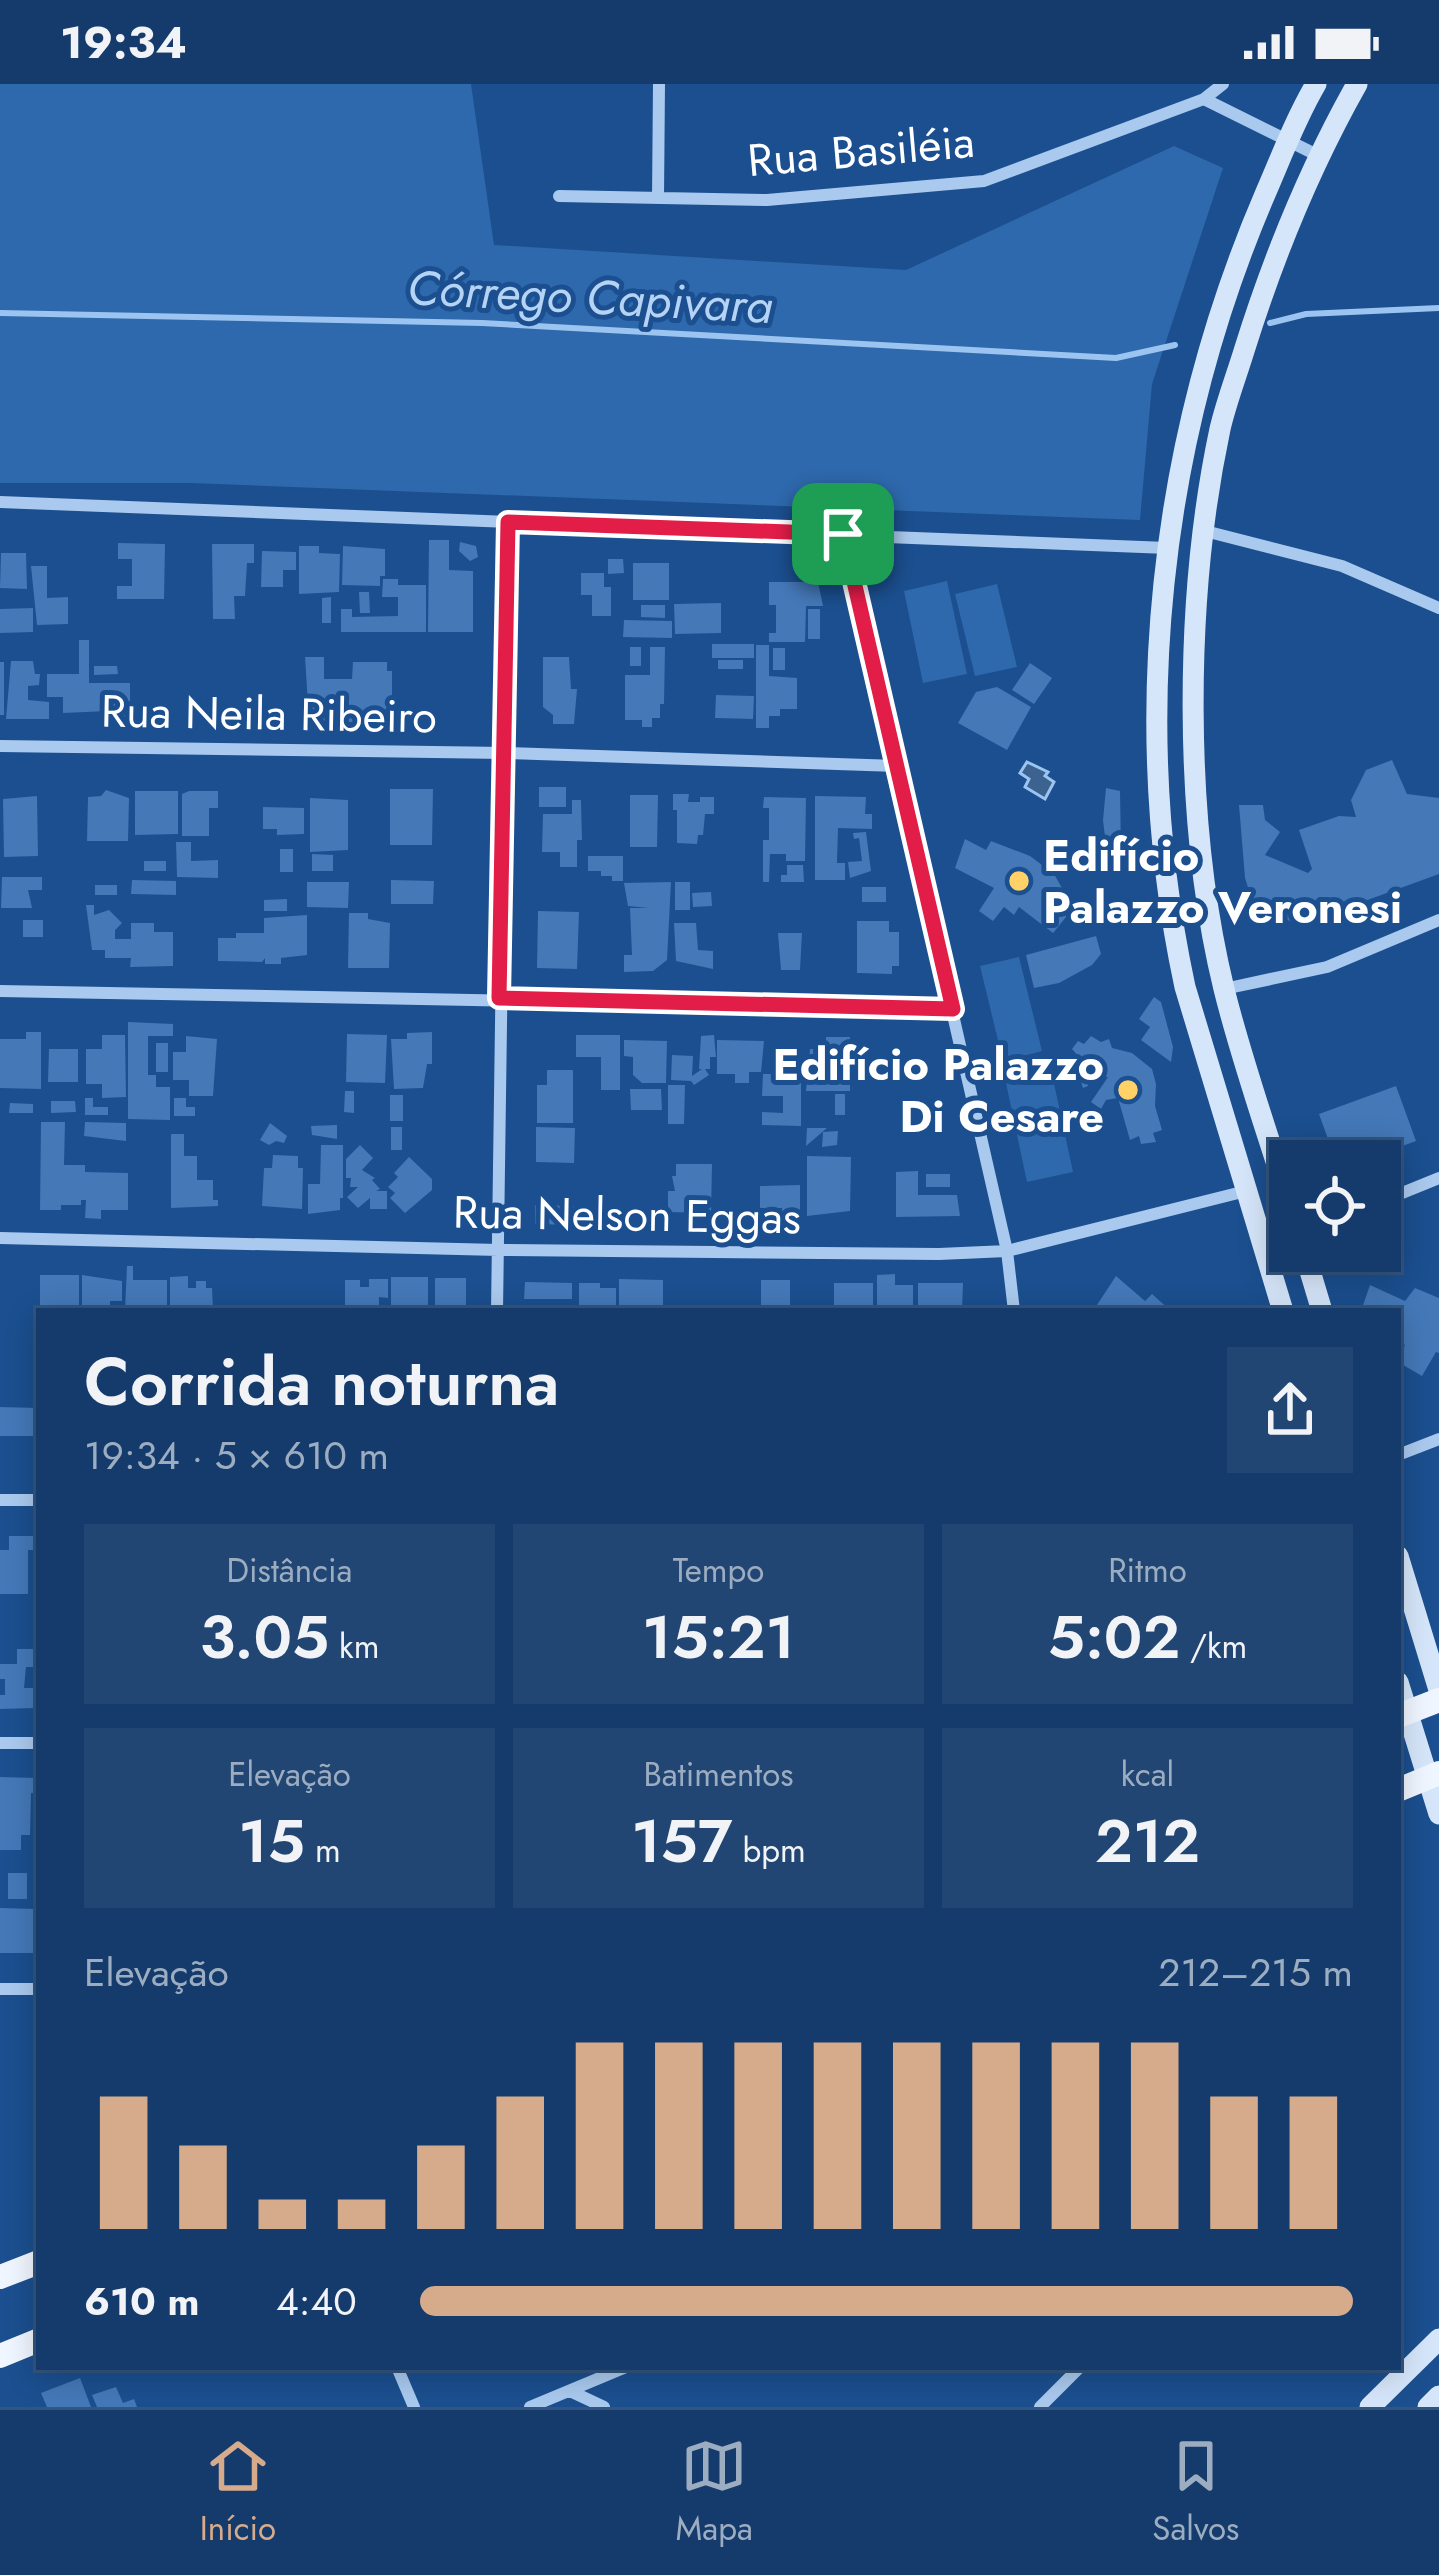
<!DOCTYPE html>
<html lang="pt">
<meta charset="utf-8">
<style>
:root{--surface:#143b6b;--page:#214673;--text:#f1f3f6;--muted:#9dadc1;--line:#33557e;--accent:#d6ab8b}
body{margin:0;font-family:Jost,sans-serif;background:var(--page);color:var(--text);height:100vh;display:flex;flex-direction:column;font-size:45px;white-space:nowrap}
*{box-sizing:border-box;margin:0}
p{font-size:39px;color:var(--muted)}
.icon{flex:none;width:66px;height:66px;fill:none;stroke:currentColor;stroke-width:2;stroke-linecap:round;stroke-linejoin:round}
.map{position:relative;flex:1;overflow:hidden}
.drawer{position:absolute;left:36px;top:1224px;width:1365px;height:1062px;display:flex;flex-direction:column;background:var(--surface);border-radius:0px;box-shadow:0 6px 30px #0003,0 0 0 3px var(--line)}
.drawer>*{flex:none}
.tools{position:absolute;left:1269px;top:1056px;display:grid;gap:24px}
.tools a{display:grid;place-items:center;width:132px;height:132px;border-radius:0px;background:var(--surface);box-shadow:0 6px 30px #0003,0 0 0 3px var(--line);font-size:60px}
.pin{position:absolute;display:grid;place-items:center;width:102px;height:102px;color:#fff;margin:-51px;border-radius:24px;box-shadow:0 6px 18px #0006}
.round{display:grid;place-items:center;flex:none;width:126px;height:126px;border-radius:0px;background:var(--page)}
.summary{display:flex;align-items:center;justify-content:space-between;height:204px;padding:0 48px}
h1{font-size:66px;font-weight:600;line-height:90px}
.metrics{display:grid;grid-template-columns:repeat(3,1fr);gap:18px;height:204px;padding:12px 48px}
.metrics div{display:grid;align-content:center;border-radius:0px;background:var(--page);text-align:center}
.metrics b{font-size:60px;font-weight:600}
.metrics small{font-size:33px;font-weight:400}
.metrics p{font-size:33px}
.chart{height:336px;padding:24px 48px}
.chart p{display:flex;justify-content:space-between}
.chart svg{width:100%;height:216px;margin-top:12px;stroke:var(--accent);stroke-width:6}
ul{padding:0 48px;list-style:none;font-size:39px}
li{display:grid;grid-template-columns:192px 144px 1fr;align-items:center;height:90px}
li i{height:30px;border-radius:15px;background:var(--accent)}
.status{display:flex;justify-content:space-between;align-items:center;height:84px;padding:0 60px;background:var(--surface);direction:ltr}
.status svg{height:33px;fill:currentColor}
.dock{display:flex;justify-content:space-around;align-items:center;height:168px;border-top:3px solid var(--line);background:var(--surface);font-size:33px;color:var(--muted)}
.dock a{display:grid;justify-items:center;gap:6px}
.dock .selected{color:var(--accent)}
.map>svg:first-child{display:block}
.green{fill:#2e69ad}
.water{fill:#3c6290;stroke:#9cc4f0;stroke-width:3}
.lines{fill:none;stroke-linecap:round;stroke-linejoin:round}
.stream{stroke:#9cc4f0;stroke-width:6}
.building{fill:#4478b7}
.street{stroke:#a9c9ee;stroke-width:12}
.secondary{stroke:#d6e6fa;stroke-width:21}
.primary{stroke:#f0f6ff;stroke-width:24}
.route-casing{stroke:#fff;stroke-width:24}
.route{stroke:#e11d48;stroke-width:15}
.poi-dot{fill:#ffd166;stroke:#1b4f8f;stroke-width:4.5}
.labels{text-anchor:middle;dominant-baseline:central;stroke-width:10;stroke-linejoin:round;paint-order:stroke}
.street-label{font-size:45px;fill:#fff;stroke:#1b4f8f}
.poi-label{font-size:45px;font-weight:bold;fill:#fff;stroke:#1b4f8f;text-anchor:start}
.water-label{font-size:48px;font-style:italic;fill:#b5d3f5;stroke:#1b4f8f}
</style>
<div class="status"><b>19:34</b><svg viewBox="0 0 49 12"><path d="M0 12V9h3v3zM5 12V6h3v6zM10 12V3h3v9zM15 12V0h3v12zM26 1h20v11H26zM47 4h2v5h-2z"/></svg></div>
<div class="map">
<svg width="1439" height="2323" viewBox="0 0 1439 2323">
<rect width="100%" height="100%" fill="#1b4f8f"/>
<path class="green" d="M0 0H471L494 161 906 186 1174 62 1223 84 1152 300 1140 436 191 399H0Z
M947 497 967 590 923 599 904 507Z
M997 500 1017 583 975 592 955 510Z
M1019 873 1042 967 1003 977 980 882Z
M1049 976 1073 1088 1027 1098 1003 985Z"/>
<path class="water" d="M1027 678 1048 688 1045 692 1054 698 1045 715 1025 703 1029 695 1020 689Z"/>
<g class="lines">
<path class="stream" d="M0 229 482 239 1116 274 1175 261
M1270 239 1306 230 1439 224"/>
</g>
<path class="building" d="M429 456H449V486L473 487V548H428Z
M460 458 476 462 478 473 470 477 459 467Z
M118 459 165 460 164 515H117V502H132V475H118Z
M212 460H254V479H247L245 512H234L235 535H213Z
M299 462H319V469L340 470 339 508 299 510Z
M343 462 385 465V492H380V502L342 501Z
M262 467 296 468V486H283V503H261Z
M1 469H26L27 505 0 504Z
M608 475H623L624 489 608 490Z
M633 479H669V516H633Z
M31 482H47V514L68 513V540L37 541Z
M581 489H604V503H611V532H592V511H581Z
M383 495H398V501H426V548H341V525H352V533L398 532V513H382Z
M769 498H818L823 522H806L805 558H769V549H776V521H769Z
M359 508H369L370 529H360Z
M331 513V539H322V514Z
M721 519V549L675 550 674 520Z
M641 521H665V534L641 533Z
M33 524V548L0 549V525Z
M808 525H820V555H808Z
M624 536 672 537V554L623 553Z
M79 556H89V599H130V623L139 622V636L108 634V627L63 629V613H47V590H79Z
M712 560H754V574H712Z
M756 561H769V592L797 594V625H780V632H769V644H756Z
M630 563H641V582H630Z
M650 563H665L664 620H660V634H652V643H642V636H625V591H650Z
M773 564H785V586H773Z
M305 573H324V595H352L353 578H387V587H392V639L309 637Z
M543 573H569L571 605H577L574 640H553V631L543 623Z
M718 576H743V585H718Z
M11 577H33L35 590H40L39 601 28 602V616L49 618V635H6Z
M0 578H4V631H0Z
M1030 579 1052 594 1034 620 1012 606Z
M94 582H117L118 590 94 591Z
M997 603 1031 623 1007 666 958 639 976 608Z
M716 611 754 612 753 635 715 634Z
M1392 676 1407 710 1439 714V790L1299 841 1265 826 1251 813 1245 794 1239 721H1263L1265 736 1280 748 1265 771 1308 789 1312 785 1299 746 1339 732 1356 733 1351 716 1366 686Z
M539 703H566V723H539Z
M1106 704 1120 707 1121 766 1107 770 1103 736Z
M390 705H433L432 761H390Z
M106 706 129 714 128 757H87L88 713 101 712Z
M135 707H178V750L135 751Z
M189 707H218V724H209V752H182V710Z
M673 710H689L688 718H700V713H714V730H705L703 751H698L697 760 677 759V726H673Z
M630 711H658L657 763H630Z
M37 712 38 772 4 773 3 715Z
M815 712 866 713 865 730H872V745L838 744 837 779H845V796H815Z
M764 713 806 714 805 777H786V770H770L769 798H763V756H769V724H763Z
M310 714 348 716V766L310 768Z
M572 716H581L582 756H577V783H560V768H542L543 730H572Z
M263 723 304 724V750L277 751V745H263Z
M866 748 871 787 850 794 848 778 862 777 859 754 854 755 853 749Z
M965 755 986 766 991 757 1030 772 1054 790 1062 804 1055 807 1075 822 1053 849 1019 823 1014 831 1004 823 993 837 979 827 994 804 955 784Z
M176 758H191V777L218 776V794L177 793Z
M280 765H293V788H280Z
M312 770 333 771V787H312Z
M588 772H623V797H612V792H601V787H588Z
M144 777H166V787H144Z
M787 781H803L804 798H781V791H787Z
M2 793H42V806H28L32 824H1Z
M132 796 176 797V811L131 810Z
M391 796 434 797 433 820H391Z
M307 798H349L348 824 307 823Z
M671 798 667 876 653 887 624 888V871H632L630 824H648L628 822 624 799Z
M675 798H690V826H675Z
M95 801H117V811H95Z
M862 803H886V818H862Z
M711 808 712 822 693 823 692 809Z
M287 815V827H264V816Z
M86 821H94V831L109 826 122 839 115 846V855H131V839H154V848H173V882L130 883 131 874H105V866H92Z
M538 827 579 828 577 885 537 884Z
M349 829H368V835L390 839 389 884H348Z
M307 831V871L281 874V880H265V874L262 878 218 877V854H236V849H264V834Z
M23 836H43V853H23Z
M857 837H889V848H899V882H892V890L857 889Z
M674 839H696L698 866 713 867V885L676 877Z
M778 849H802L800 886H781Z
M1096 852 1101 870 1092 881 1059 899 1034 904 1026 871Z
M1154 913 1161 918 1173 963 1171 978 1141 956 1150 943 1139 935Z
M128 938 173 940V952H148V991H156V1003H170V1036L128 1035Z
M26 948H41V1005L0 1004V955H26Z
M432 948V980H427L423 1004 394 1005 391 955H407V949Z
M347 950 387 951 385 999 346 998Z
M102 951H125L126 1013 102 1014V1000H86V965H102Z
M576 951H620V1006H601V973H576Z
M714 951 716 973H710V985H705L709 991 694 1001 691 997 671 996 672 971 693 972 692 992 702 985H699L701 952Z
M186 952 217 955 213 1012H189V996H173V968H186Z
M1091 952 1101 958 1109 955 1112 964 1132 969 1152 985 1156 1000 1155 1022 1162 1046 1153 1049 1156 1058 1141 1060 1139 1052 1130 1056 1118 1014 1106 1016 1101 1025 1091 1018 1108 993 1096 991 1093 995 1088 992V1002L1083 1004 1079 991 1083 987 1072 982 1079 973 1072 965 1078 957 1084 960Z
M826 953H850V1007H806L810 965H826Z
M624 956 667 957 666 999H642L633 991V973L624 972Z
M717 956 764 957 761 988H749V999H735V990H717Z
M156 959H168V988H156Z
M49 965H78V998H48Z
M771 965 801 966V1042L762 1041V1028L783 1029V1012H762L763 990H771Z
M547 986H573V1039H537V1001H547Z
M668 1001H685L684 1040H668Z
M1396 1002 1416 1057 1361 1077H1336L1319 1030Z
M630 1005H661L662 1026H631Z
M345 1007H354V1029L344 1028Z
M835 1010H845V1031H835Z
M390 1011H403V1037H390Z
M85 1014H93V1023H108V1031H85Z
M174 1014H186V1023H195V1032H174Z
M51 1017H75L76 1028 51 1029Z
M10 1019 33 1020V1029H9Z
M41 1038H65L64 1081H85V1088L128 1089V1126H101V1135L85 1134 86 1116H81V1121H61V1126H40Z
M85 1038 126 1039V1057L84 1052Z
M270 1039 287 1052 284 1059 276 1057 269 1061 260 1056Z
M337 1041V1055L312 1051 311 1042Z
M391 1043H402V1066H391Z
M536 1043 575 1044 574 1079 536 1078Z
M807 1044H827L806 1062Z
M838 1047 837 1061 822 1063 823 1048Z
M171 1050H184V1072H197V1096H213V1116H218V1122L171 1124Z
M321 1061H343V1114H340V1126L308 1130V1100H320Z
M360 1061 373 1074 362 1086 375 1094 372 1096 380 1105 376 1107H387V1125H370V1114L358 1124 347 1113 358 1103H350L351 1094H346V1075Z
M273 1071 298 1072V1084H303L302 1125 262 1122 264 1084H272Z
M807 1072 851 1073 850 1127 807 1132Z
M409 1073 432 1095V1106L405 1129 390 1114 395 1109 388 1103 398 1093 394 1089Z
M676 1080H712L711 1129 668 1128V1107H675L672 1092H676Z
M918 1087V1111H957L960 1132 896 1133V1088Z
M926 1090H950V1103H926Z
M800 1101V1130H782V1124H760V1102Z
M535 1121 574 1122V1141L535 1140Z
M127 1182H133V1196H167V1227H125Z
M895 1190V1201H913V1227H877V1191Z
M40 1191H79V1227H40Z
M82 1191 122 1197V1217H110V1227H82Z
M188 1192V1204H196V1197H206V1204H212L213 1226 170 1227V1193Z
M1116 1192 1145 1217 1152 1210 1171 1227H1093Z
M391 1193H428V1222H419V1227H391Z
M435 1194H466V1227H435Z
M369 1195H388V1214L379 1213V1227H345V1196H360V1203H369Z
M619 1195 663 1196V1227H619Z
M761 1196H790V1227H761Z
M525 1198 572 1199V1215H524Z
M579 1199H600V1204H616V1227H579Z
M834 1199H873V1227H834Z
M918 1199H963L962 1227H918Z
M1370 1201 1405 1217 1415 1204 1439 1214V1269L1436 1268 1422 1292 1398 1278 1405 1261 1398 1258V1227H1361Z
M0 1323 38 1324V1352H0Z
M9 1452H36V1466H28V1510H0V1466H9Z
M17 1565H33V1583H26L24 1604H36L35 1624 0 1625V1611H5V1595H0V1580H17Z
M0 1693 36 1694V1709H31L30 1751H21V1766H0Z
M8 1789H27V1815H8Z
M0 1824 35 1825 34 1869H0Z
M80 2294 91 2323H47L41 2309Z
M116 2303 123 2319 134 2315 137 2323H97L92 2311Z"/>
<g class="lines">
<path class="street" d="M1204 15 1317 71
M559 112 767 116 984 97 1204 15 1223 0
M658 114 659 0
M0 418 1167 464
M1205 447 1342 482 1439 524
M843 450 1007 1167 1014 1227
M0 662 505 669 897 682
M1224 905 1327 883 1439 836
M0 907 953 925
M1380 1118 1439 1094
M0 1154 499 1166 939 1170 1007 1167 1246 1107
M1263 1163 1290 1154
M497 1227 508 438
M1398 1371 1439 1355
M0 1416H39
M0 1659H39
M0 1905H39
M397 2283 414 2323
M570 2307 604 2323
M530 2323 626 2283
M1040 2323 1080 2283"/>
<path class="secondary" d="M1290 1122C1268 1050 1242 978 1224 905 1183 737 1184 514 1220 345 1226 319 1236 293 1244 267 1273 174 1309 85 1357 0
M1304 1167 1322 1227
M1283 1227 1185 903C1128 638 1159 356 1266 108 1282 71 1296 34 1316 0
M1398 1472 1439 1606
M1398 1598 1439 1730
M1370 2323 1439 2255
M1428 2323 1439 2312"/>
<path class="primary" d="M1398 1632 1439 1616
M1398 1706 1439 1689
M0 2193 39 2178
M0 2272 39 2256"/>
</g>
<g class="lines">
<g class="route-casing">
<path id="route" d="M508 438 843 450 953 925 499 914Z"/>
</g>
<use href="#route" class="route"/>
</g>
<g class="poi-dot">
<circle cx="1019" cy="797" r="12"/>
<circle cx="1128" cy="1006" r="12"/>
</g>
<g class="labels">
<g class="street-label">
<text transform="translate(861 67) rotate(-5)">Rua Basiléia</text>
<text transform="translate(269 630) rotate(1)">Rua Neila Ribeiro</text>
<text transform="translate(627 1131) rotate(1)">Rua Nelson Eggas</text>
</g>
<g class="poi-label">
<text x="1043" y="771">Edifício<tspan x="1043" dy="52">Palazzo Veronesi</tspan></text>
<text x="1104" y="980" text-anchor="end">Edifício Palazzo<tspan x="1104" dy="52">Di Cesare</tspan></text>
</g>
<g class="water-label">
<text transform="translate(590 213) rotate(3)">Córrego Capivara</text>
</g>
</g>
</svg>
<div class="tools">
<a><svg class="icon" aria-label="locate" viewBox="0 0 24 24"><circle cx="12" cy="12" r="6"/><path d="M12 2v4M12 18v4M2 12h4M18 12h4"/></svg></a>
</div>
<div class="pin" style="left:843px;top:450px;background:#1e9e55"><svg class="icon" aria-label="arrive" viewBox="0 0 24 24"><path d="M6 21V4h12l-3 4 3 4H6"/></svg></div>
<section class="drawer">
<div class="summary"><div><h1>Corrida noturna</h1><p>19:34 · 5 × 610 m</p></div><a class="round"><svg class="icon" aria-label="share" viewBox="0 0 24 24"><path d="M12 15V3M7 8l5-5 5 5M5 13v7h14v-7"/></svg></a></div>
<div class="metrics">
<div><p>Distância</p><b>3.05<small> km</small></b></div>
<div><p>Tempo</p><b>15:21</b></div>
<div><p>Ritmo</p><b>5:02<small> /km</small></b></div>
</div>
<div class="metrics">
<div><p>Elevação</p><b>15<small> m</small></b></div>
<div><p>Batimentos</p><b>157<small> bpm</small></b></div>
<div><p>kcal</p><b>212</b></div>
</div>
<div class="chart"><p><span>Elevação</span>212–215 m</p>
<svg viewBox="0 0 160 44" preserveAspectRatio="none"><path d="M5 44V17M15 44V27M25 44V38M35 44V38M45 44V27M55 44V17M65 44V6M75 44V6M85 44V6M95 44V6M105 44V6M115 44V6M125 44V6M135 44V6M145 44V17M155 44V17"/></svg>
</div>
<ul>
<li><b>610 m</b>4:40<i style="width:100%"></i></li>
</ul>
</section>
</div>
<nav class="dock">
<a class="selected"><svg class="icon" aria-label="home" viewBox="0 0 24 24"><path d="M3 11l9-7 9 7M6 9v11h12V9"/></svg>Início</a>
<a><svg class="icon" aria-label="map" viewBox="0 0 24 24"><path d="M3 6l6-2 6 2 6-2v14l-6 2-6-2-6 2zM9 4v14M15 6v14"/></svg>Mapa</a>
<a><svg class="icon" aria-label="saved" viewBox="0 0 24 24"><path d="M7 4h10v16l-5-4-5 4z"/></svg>Salvos</a>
</nav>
